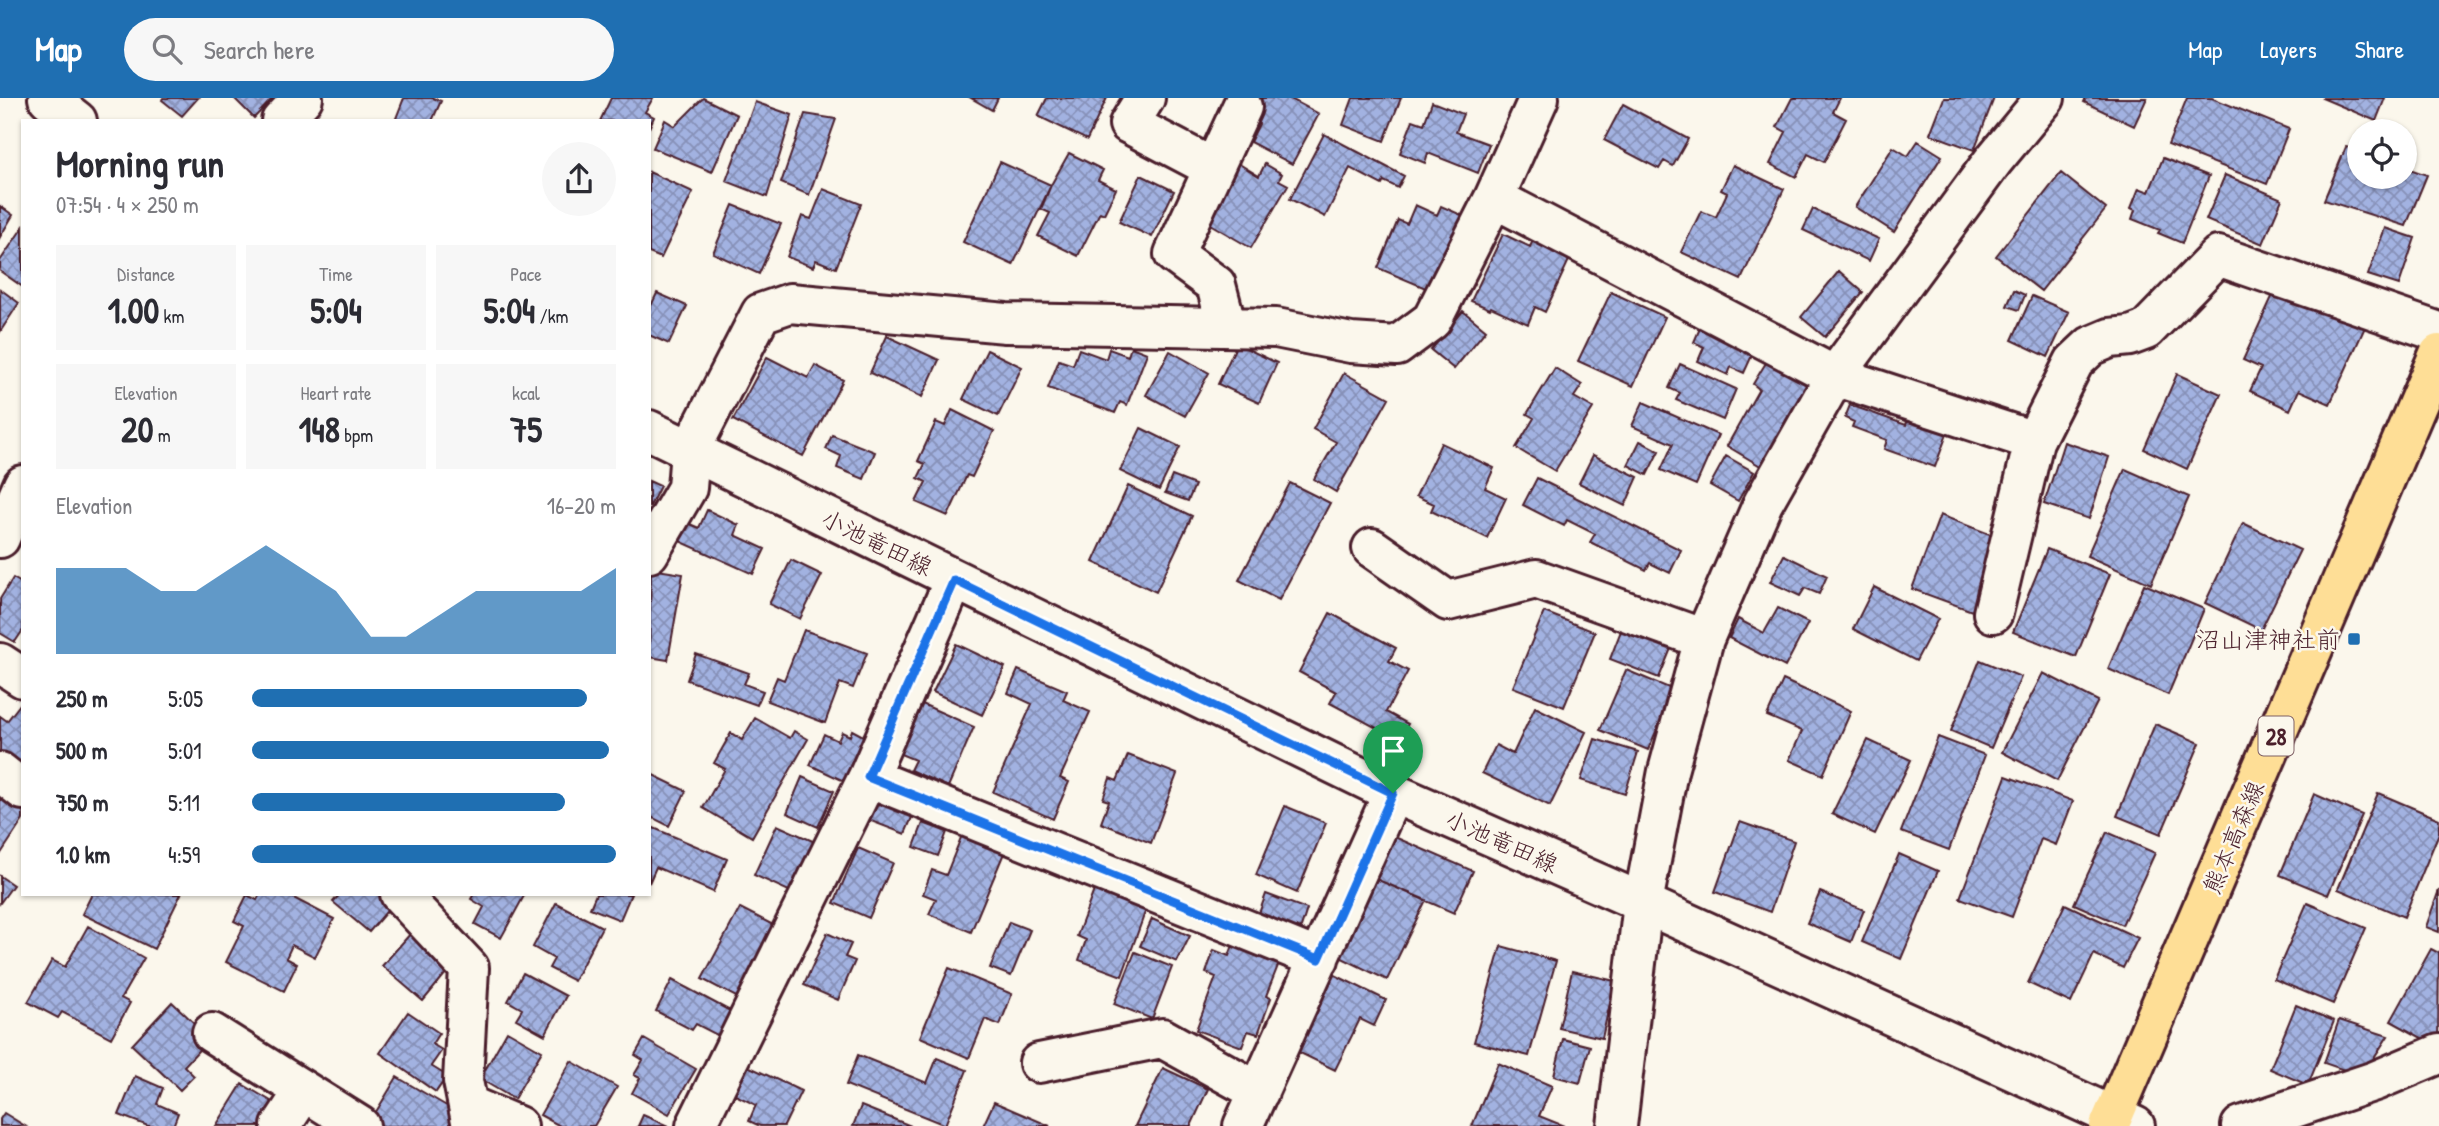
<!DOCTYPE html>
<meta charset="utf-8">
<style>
:root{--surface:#fff;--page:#f7f7f7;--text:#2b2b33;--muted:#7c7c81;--accent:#1f6fb2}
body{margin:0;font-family:"Patrick Hand","Klee One",sans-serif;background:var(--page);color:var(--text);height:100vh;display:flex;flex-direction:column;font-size:26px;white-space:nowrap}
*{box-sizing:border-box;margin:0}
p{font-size:23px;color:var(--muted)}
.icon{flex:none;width:38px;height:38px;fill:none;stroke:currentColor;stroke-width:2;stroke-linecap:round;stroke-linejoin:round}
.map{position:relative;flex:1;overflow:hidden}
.side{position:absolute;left:21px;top:21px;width:630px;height:777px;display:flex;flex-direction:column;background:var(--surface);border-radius:0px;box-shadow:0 2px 5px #0004}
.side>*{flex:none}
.controls{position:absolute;left:2347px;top:21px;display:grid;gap:14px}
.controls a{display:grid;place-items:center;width:70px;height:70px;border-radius:50%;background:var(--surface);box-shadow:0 2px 5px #0004;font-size:35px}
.pin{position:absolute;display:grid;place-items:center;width:60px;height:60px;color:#fff;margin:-72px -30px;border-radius:50% 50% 50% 0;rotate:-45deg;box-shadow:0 0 7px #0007}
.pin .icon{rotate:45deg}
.round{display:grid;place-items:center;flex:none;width:74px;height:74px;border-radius:37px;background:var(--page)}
.overview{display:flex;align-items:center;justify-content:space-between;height:119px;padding:0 35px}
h1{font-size:38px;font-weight:700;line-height:52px}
.metrics{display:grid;grid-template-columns:repeat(3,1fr);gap:10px;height:119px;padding:7px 35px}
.metrics div{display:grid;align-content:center;border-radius:0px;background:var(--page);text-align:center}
.metrics b{font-size:35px;font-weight:700}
.metrics small{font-size:19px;font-weight:400}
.metrics p{font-size:19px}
.chart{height:196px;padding:14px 35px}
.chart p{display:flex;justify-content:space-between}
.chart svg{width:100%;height:126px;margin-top:7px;fill:var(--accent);opacity:.7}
ul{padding:0 35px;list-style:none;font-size:23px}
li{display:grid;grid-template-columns:112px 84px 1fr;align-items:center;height:52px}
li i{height:18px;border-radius:9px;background:var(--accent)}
header{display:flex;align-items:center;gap:42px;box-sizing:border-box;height:98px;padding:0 35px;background:var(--accent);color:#fff}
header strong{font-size:33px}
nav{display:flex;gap:38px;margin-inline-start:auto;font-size:24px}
.search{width:490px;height:63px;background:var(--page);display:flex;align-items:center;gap:18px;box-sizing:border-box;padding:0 24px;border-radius:38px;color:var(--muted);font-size:26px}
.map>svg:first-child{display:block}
.building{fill:url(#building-cross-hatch);stroke:#4a1f2b;stroke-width:2}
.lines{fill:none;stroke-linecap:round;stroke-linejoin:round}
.minor-casing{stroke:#4a1f2b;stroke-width:44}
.secondary-casing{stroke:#4a1f2b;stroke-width:44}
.primary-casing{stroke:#4a1f2b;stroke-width:44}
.minor{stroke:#fbf7ec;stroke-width:38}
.secondary{stroke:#fbf7ec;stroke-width:38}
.primary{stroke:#fede96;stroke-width:38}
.route-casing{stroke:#fff;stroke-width:14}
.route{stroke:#1a73e8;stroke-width:9}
.poi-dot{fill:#1f6fb2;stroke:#fbf7ec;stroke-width:2.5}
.labels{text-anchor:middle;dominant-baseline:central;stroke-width:5;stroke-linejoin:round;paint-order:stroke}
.shield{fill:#fbf7ec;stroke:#7f6065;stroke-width:2}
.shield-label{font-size:23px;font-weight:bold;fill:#4a1f2b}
.street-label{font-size:24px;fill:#4a1f2b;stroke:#fbf7ec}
.poi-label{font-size:24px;fill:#4a1f2b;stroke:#fbf7ec;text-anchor:end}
</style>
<header>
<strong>Map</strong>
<div class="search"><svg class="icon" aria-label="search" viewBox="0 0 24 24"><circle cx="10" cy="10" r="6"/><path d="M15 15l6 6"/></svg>Search here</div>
<nav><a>Map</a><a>Layers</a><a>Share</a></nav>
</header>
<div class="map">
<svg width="2439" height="1028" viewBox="0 0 2439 1028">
<defs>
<pattern id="building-cross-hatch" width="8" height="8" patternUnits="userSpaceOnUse" patternTransform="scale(1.75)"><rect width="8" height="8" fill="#a2b2e1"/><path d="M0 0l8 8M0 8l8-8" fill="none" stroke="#8690b7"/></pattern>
</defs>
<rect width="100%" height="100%" fill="#fbf7ec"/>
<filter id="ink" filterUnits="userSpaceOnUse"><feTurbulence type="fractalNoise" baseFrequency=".0143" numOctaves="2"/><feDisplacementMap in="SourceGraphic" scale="14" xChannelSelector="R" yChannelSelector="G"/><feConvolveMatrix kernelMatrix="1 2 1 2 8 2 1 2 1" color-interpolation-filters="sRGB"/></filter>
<g filter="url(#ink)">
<path class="building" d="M163 0H198L182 18 162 2Z
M234 0H273L254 20Z
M404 0H433L441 3 432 23H395Z
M611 0H653L645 14 654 19 649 30V23H600Z
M703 0 737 17 712 74 653 50 665 22 675 28Z
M971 0H998L992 12Z
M1047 0H1107L1087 42 1038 18Z
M1258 0H1289L1319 16 1292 66 1250 44 1259 26 1248 20Z
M1353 0H1401L1384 43 1343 27Z
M1792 0H1840L1833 14 1846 21 1824 64 1808 56 1796 79 1770 66 1786 34 1777 29Z
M1944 0H1994L1974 52 1930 36Z
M2086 0H2147L2134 28 2084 4Z
M2187 0H2212L2289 31 2267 86 2168 47Z
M2322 0H2385L2376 23Z
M755 4 792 17 767 99 726 83Z
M1432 4 1463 16 1456 34 1489 46 1478 75 1428 55 1425 65 1400 55 1413 22 1424 26Z
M1623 6 1688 41 1673 68 1664 63 1659 71 1604 42Z
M805 16 836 21 809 97 781 85Z
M1324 36 1404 78 1398 90 1384 83 1382 87 1350 70 1325 119 1290 101Z
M1918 43 1942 58 1894 134 1855 109 1893 49 1908 58Z
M2346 49 2359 54V79H2404V69L2427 77 2406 128 2324 102Z
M1069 55 1103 72 1098 82 1116 91 1104 116 1100 114 1078 158 1038 138 1050 115 1041 111 1051 87Z
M2163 60 2209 78 2182 145 2158 135 2160 132 2132 121 2135 112 2131 110 2139 90 2149 94Z
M1000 64 1051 87 1013 167 963 144Z
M1236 64 1259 78 1265 66 1282 76 1279 82 1288 87 1251 150 1203 122Z
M1733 67 1784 91 1741 182 1681 154 1701 113 1716 119 1727 95 1721 92Z
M649 74 693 94 661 160 649 155Z
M2061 75 2106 111 2041 193 1996 158Z
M1141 77 1174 93 1152 139 1119 124Z
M2225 77 2282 101 2263 146 2206 122Z
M823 91 861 106 836 170 816 162 813 169 787 159 802 118 811 121Z
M733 107 781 126 759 176 713 155Z
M1415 107 1437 117 1441 108 1466 119 1435 194 1378 170 1398 122 1407 126Z
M0 108 13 117 0 139Z
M1813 111 1879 141 1869 163 1803 132Z
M23 129V189L0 173V163Z
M2385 130 2415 140 2399 187 2368 177Z
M1503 136 1530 149 1533 142 1570 160 1545 214 1535 209 1528 226 1491 209 1490 211 1471 203Z
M1839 173 1863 194 1825 239 1801 219Z
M2277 188 2365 229 2330 306 2299 292 2290 312 2250 293 2261 270 2243 262Z
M0 191 19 205 0 234Z
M2014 192 2025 197 2019 212 2007 208Z
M1611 194 1665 219 1633 288 1578 263Z
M657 195 687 208 669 246 649 237V212Z
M2032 198 2069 214 2048 259 2012 242Z
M1463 213 1486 232 1454 271 1431 252Z
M1700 230 1754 253 1744 275 1731 269 1728 277 1698 263 1704 249 1694 244Z
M887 238 939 262 922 299 870 275Z
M1237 246 1277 265 1259 305 1218 286Z
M1131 249 1147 255 1127 307 1120 304 1115 315 1048 290 1059 262 1073 267 1079 251 1106 261 1109 251 1128 258Z
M987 252 1022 269 998 318 963 301Z
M1170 253 1209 275 1185 318 1146 297Z
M767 259 808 280 815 267 843 282 803 358 733 322Z
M1767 263 1813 291 1769 373 1727 348 1759 291 1753 286Z
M1680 266 1736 291 1723 322 1676 302 1680 295 1669 290Z
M1555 270 1582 287 1574 299 1593 310 1555 373 1516 350 1534 320 1527 316Z
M1344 275 1389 300 1336 394 1314 381 1336 344 1313 331Z
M2177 276 2221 296 2187 371 2144 351Z
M1643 304 1718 337 1696 387 1661 372 1673 346 1632 328Z
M1850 307 1906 327 1908 322 1947 336 1935 369 1884 351 1887 342 1852 329 1854 324 1845 320Z
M952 312 994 333 972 379 967 377 948 418 916 404 926 384 918 380 925 366 918 363 936 324 945 328Z
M1141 330 1180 349 1159 392 1120 373Z
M832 337 875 354 864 381 837 370 841 358 826 351Z
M1640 343 1659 353 1647 377 1628 367Z
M2064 344 2109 359 2089 421 2044 406Z
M1441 345 1494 370 1485 390 1506 400 1487 440 1431 413 1434 406 1416 398Z
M1593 357 1638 379 1625 408 1579 385Z
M1726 358 1754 374 1738 403 1710 387Z
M2125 371 2189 399 2151 486 2087 458Z
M1172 378 1195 387 1188 403 1165 395Z
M1537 380 1681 452 1670 475 1650 465 1646 472 1590 444 1595 436 1567 422 1564 428 1523 407Z
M649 383 660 388 649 410Z
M1290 385 1330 405 1279 502 1239 482Z
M1128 388 1192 418 1156 494 1093 464Z
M707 412 739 427 735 437 765 451 753 476 675 441 683 423 699 430Z
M1940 417 2000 440 1972 513 1912 491Z
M2243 425 2300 452 2261 532 2205 505Z
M2047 451 2110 476 2076 559 2013 534Z
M1784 457 1827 478 1819 496 1805 490 1800 498 1770 484Z
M791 462 822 477 800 521 769 506Z
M651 471 683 476 668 562 649 559Z
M13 480 23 486V532L15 544 0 535V501Z
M2144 486 2204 511 2168 597 2108 571Z
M1874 489 1938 521 1916 563 1853 531Z
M1778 510 1808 525 1785 569 1729 540 1738 521 1764 535Z
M1544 514 1595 534 1564 609 1513 589Z
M1330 515 1396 550 1389 563 1408 573 1386 614 1408 626 1399 642 1330 605 1336 594 1299 574Z
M1624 525 1674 543 1659 580 1610 561Z
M804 532 867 555 853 590 840 585 825 625 767 603 777 579 784 582Z
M956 546 1005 569 982 617 933 594Z
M696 556 749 575 744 586 763 593 757 607 687 582Z
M1980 562 2021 579 1991 650 1951 633Z
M1018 572 1067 593 1063 602 1090 614 1060 680 1069 684 1053 721 993 694 1032 606 1008 595Z
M1626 572 1674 592 1648 652 1600 632Z
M2043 575 2098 603 2057 683 2002 654Z
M1783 582 1851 613 1823 677 1789 662 1802 633 1767 618Z
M21 605 23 607V681L0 664V618L7 623Z
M920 605 974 629 948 689 910 672 915 662 898 655Z
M1535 609 1586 634 1550 708 1482 675 1496 647 1513 656Z
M755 620 790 640 794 633 808 641 752 739 703 710 725 671 714 665 731 635 742 642Z
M2155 626 2200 645 2161 736 2117 718Z
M852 632 867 640 846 684 810 667 824 636 838 643 842 634 850 638Z
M1938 639 1985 657 1949 752 1901 734Z
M1595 641 1638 654 1625 696 1581 682Z
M1868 642 1911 662 1875 736 1832 716Z
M1128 657 1177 676 1151 745 1101 725 1109 703 1103 701 1110 680 1117 683Z
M649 675 686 693 669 728 649 718Z
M2006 678 2073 703 2056 747 2041 741 2012 819 1960 800Z
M802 679 834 693 818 729 787 715Z
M0 694 23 709V722L0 757Z
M2378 695 2439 721V735L2404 819 2338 791Z
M2314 696 2362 717 2328 797 2280 777Z
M871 701 913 717 905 736 863 720Z
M1285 708 1326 725 1297 795 1256 777Z
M1740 724 1794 743 1770 814 1715 794Z
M923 725 947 734 938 758 914 749Z
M777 727 815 744 791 794 754 777Z
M649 728 727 761 713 794 656 769 649 785Z
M2107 734 2155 755 2122 827 2074 806Z
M962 737 1004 755 971 834 929 816 936 801 923 796 932 772 946 777Z
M1390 737 1473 773 1454 815 1371 779Z
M858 750 893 765 869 820 834 805Z
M1899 756 1938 773 1901 861 1862 844Z
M0 778 13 787 0 805Z
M1371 779 1426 802 1387 882 1336 857Z
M1096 787 1148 806 1122 878 1079 862 1086 842 1077 838Z
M2439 792V834L2426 829Z
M1820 794 1864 812 1851 844 1807 825Z
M92 796H181L154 851 82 816Z
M260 796H286L334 821 315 859 292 847 286 860 297 866 284 893 226 864 244 828 234 823 247 797 257 802Z
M340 796H378L392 807 369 834 333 804Z
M474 796H525L501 840 475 826 484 809 471 801Z
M596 796H631L620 822 590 810Z
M1266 796 1307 811 1299 836 1257 821Z
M556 805 602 829 574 883 549 870 554 861 533 849Z
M2307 805 2366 830 2333 906 2274 881Z
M2065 806 2138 840 2123 870 2094 856 2071 905 2028 885Z
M740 810 777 829 738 900 702 881Z
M1152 821 1190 838 1177 864 1140 848Z
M1009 824 1030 832 1011 878 990 870Z
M88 828 144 860 121 900 130 905 111 940 62 914 58 920 28 904 52 862 65 869Z
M411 835 451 869 423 903 382 868Z
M827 835 851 846 845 859 855 863 838 902 804 887Z
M1233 847 1279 865 1266 898 1271 900 1258 936 1248 933 1242 949 1196 932 1216 879 1206 875 1214 852 1229 858Z
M1501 848 1556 863 1529 958 1474 944Z
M2431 851 2439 855 2438 949 2391 923Z
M1135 854 1172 869 1152 921 1114 906Z
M949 870 1012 896 1000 927 985 921 969 960 920 939Z
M1572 873 1615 883 1602 940 1559 930Z
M1329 874 1386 902 1374 928 1360 921 1335 972 1292 951Z
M523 875 566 898 545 937 516 921 522 911 508 903Z
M672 882 732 914 719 938 696 926 692 932 656 913Z
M172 904 210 940 184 968 194 978 180 992 132 947Z
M2296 907 2334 923 2308 987 2270 971Z
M408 914 439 935 432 946 442 952 431 968 447 978 436 994 380 955Z
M2339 922 2388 938 2362 978 2324 965Z
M507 933 542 953 514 1001 480 981Z
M644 941 696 971 669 1016 632 995 640 980 634 977 643 962 635 957Z
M1563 941 1590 948 1580 985 1554 978Z
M858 957 927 985 937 960 967 972 945 1027 846 987Z
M571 963 617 989 594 1028H560L540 1017Z
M737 963 801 993 784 1028H760L749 1023 756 1007 723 991Z
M1498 965 1552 988 1539 1018 1564 1028H1472Z
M1163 970 1208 991 1191 1028H1135Z
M135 978 163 990 157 1006 178 1015 173 1028H148L119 1017Z
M397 979 462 1017 455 1028H382L371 1022Z
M242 986 276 1006 263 1028H216Z
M994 1004 1050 1028H983Z
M861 1008 911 1028H853Z
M4 1015 25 1028H0V1021Z
M643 1017 668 1028H638Z"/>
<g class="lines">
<g class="minor-casing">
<path id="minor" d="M1145 0 1129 26 1213 70
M281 23 303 0
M1494 100 1835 278 2034 343
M1227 229 1216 187 1174 156 1242 9
M0 440 23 387
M1372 450 1448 503 1536 481 1704 541
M649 455 687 390 690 353 761 215 790 205 1006 225 1276 230 1351 245 1397 248 1432 222 1494 100 1539 0
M1993 515 2034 343 2074 264 2091 248 2110 240 2130 238 2146 232 2218 158 2439 234
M0 565 23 580
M0 674 23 692
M868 679 1319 861
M400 796 469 870 463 983 472 1028
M212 935 360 1028
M1039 965 1162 940 1259 994
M468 1007 518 1028
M281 1028 304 993
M696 1028 868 679 954 482
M1243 1028 1393 695
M1617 1028 1643 805 1668 673 1704 541 1763 405 1835 278 1993 63 2045 0
M2241 1028 2375 983 2439 956"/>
</g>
<g class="secondary-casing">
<path id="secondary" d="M48 0 77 23
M649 332 1393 695 1643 805 2135 1028"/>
</g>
<g class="primary-casing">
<path id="primary" d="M2109 1028 2439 256"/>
</g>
<use href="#minor" class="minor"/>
<use href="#secondary" class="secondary"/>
<use href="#primary" class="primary"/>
</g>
</g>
<g class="lines" filter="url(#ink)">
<g class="route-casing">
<path id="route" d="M954 482 1393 695 1319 861 868 679Z"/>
</g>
<use href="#route" class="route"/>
</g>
<rect class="poi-dot" x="2347" y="534" width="14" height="14" rx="3.5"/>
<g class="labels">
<rect class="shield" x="2258.5" y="618.5" width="35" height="39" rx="5"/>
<g class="shield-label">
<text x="2276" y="638">28</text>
</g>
<g class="street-label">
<text transform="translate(877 444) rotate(26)">小池竜田線</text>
<text transform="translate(2233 739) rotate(-67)">熊本高森線</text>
<text transform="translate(1502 743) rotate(24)">小池竜田線</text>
</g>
<g class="poi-label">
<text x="2340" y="541">沼山津神社前</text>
</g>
</g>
</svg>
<div class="controls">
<a><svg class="icon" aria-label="locate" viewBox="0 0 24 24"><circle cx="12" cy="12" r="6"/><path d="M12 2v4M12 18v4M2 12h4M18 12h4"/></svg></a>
</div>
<div class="pin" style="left:1393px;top:695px;background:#1e9e55"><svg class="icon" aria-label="arrive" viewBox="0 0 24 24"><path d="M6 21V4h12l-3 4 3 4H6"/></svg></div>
<section class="side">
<div class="overview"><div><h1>Morning run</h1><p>07:54 · 4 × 250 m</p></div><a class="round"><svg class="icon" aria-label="share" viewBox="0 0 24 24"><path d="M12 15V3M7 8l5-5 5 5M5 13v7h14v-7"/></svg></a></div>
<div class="metrics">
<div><p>Distance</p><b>1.00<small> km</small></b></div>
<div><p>Time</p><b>5:04</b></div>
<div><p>Pace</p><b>5:04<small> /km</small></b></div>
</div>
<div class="metrics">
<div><p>Elevation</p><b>20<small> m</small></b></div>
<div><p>Heart rate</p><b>148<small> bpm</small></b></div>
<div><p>kcal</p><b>75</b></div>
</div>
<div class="chart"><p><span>Elevation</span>16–20 m</p>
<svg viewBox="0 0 160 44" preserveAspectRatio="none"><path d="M0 44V14L10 14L20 14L30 22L40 22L50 14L60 6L70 14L80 22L90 38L100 38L110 30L120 22L130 22L140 22L150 22L160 14V44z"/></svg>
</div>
<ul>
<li><b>250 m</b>5:05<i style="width:92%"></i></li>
<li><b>500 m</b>5:01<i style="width:98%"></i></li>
<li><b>750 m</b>5:11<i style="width:86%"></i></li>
<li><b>1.0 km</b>4:59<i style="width:100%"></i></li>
</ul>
</section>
</div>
